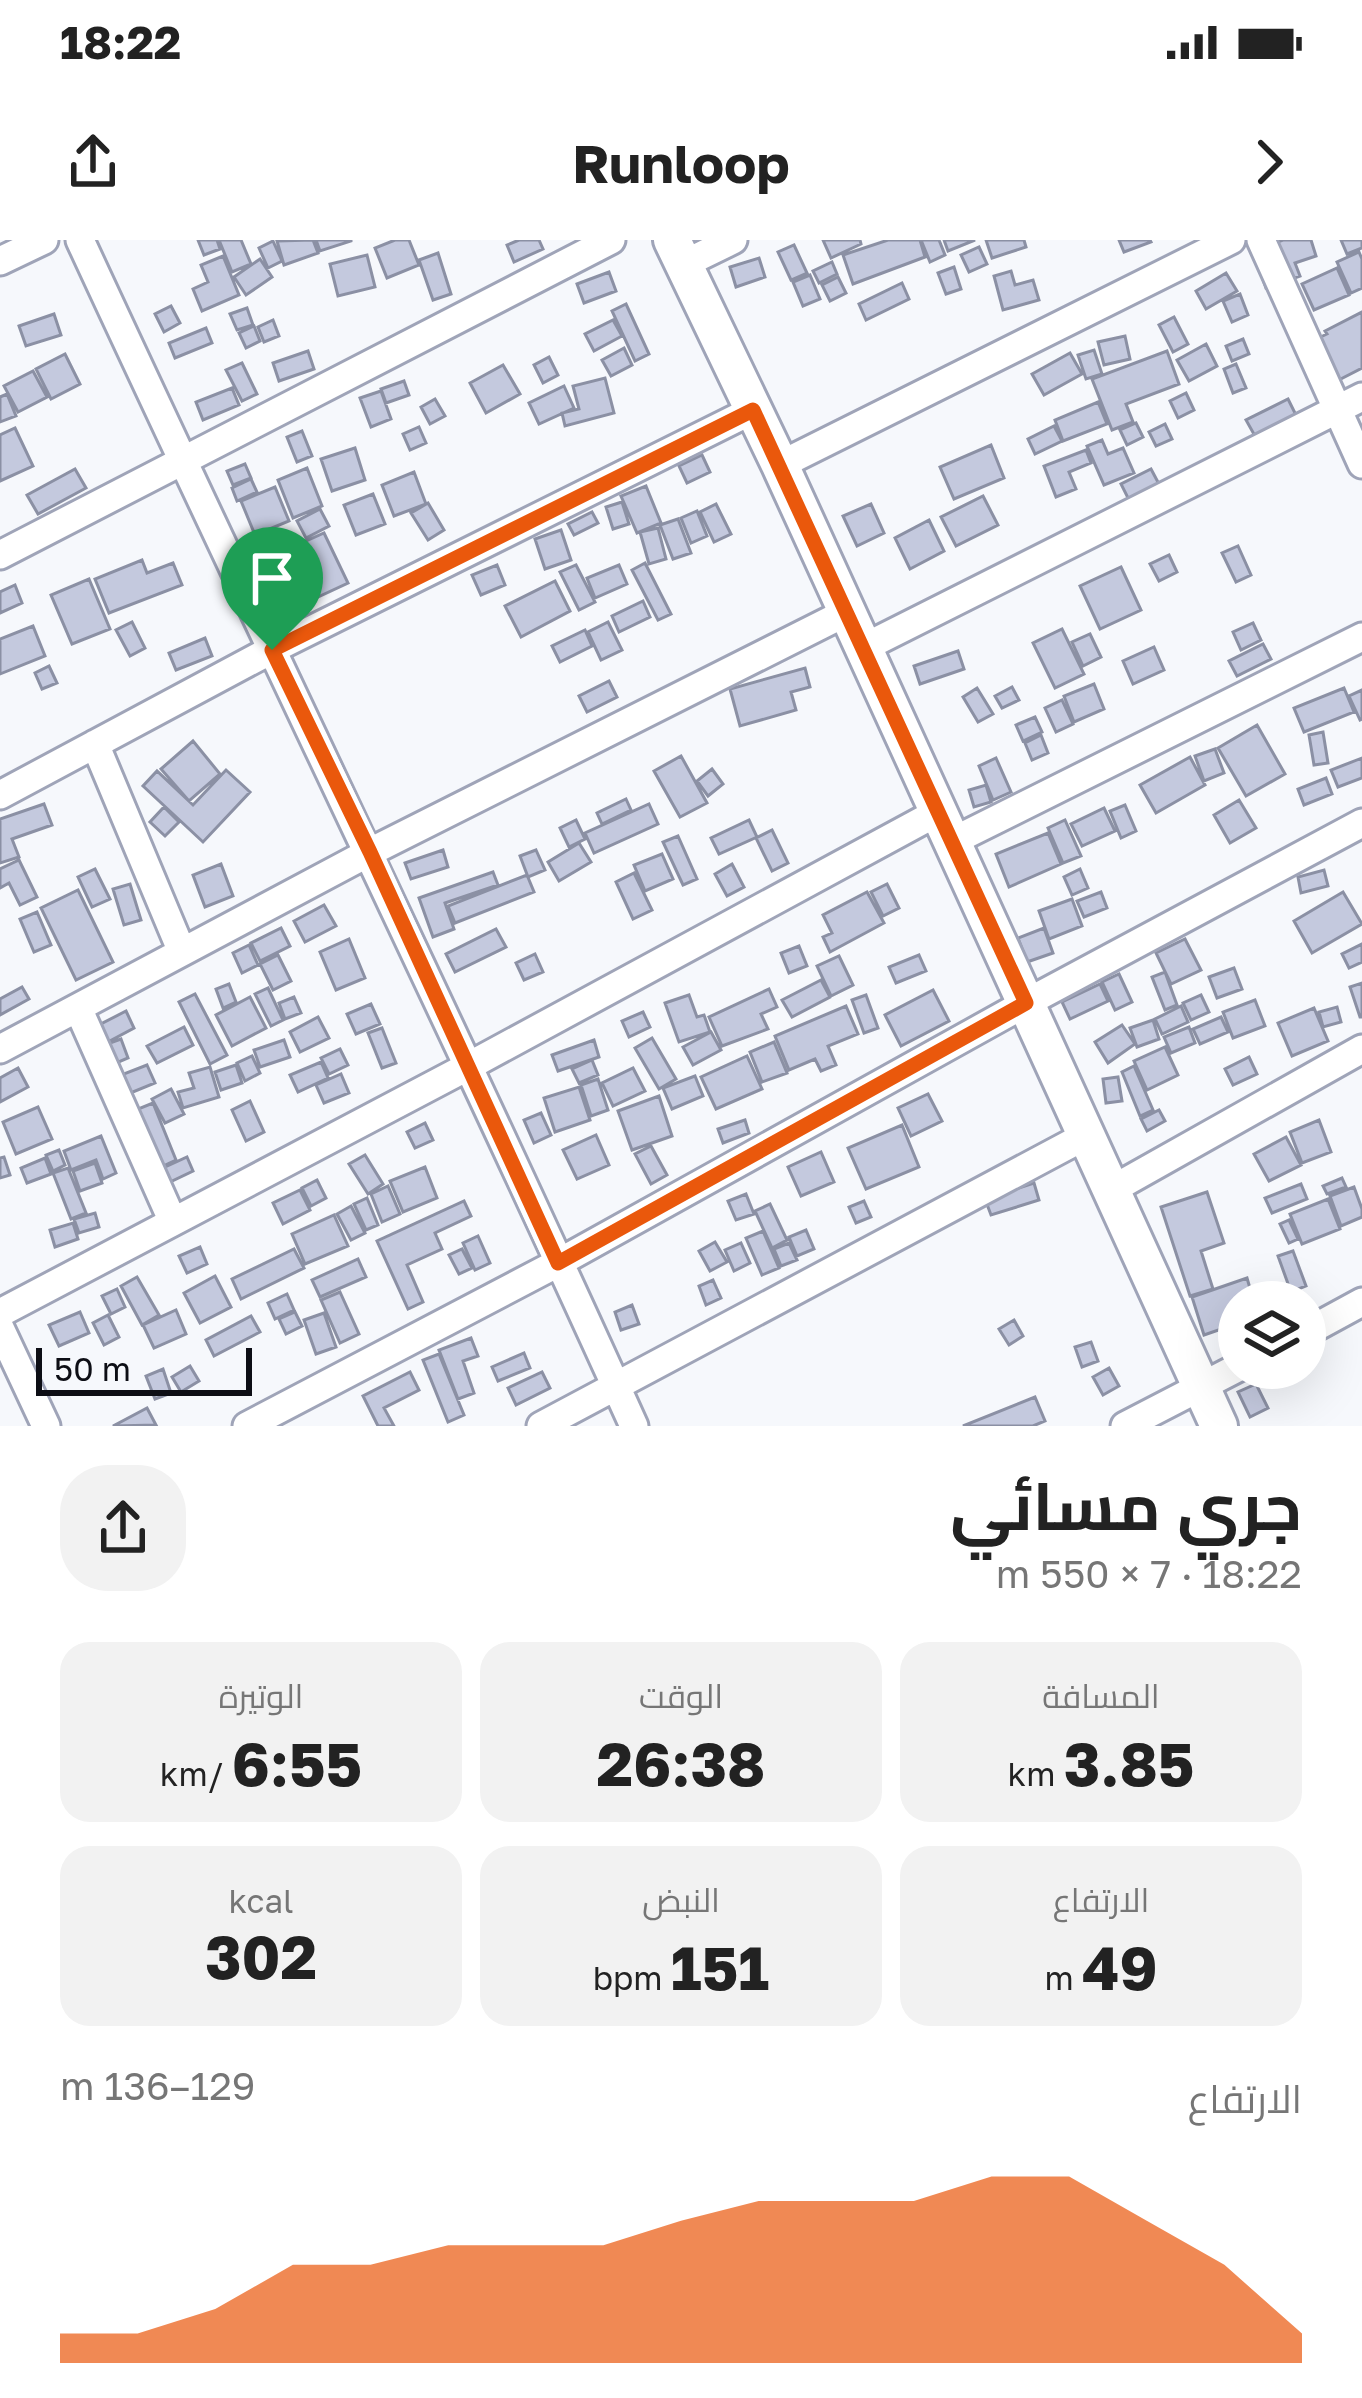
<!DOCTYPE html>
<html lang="ar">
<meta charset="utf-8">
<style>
:root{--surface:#fff;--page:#f2f2f2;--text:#222;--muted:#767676;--accent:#ea580c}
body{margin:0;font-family:"Golos Text",Cairo,sans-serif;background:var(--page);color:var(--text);direction:rtl;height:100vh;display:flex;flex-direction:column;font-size:45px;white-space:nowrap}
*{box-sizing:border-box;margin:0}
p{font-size:39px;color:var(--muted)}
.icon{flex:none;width:66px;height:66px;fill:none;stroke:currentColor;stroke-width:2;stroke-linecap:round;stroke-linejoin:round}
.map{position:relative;height:1186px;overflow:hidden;direction:ltr}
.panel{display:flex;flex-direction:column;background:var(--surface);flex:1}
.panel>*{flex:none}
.controls{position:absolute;left:1218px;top:1041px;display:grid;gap:24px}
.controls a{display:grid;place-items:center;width:108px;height:108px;border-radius:50%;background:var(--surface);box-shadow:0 12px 48px #0002;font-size:60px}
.scale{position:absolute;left:36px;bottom:30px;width:216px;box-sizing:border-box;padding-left:12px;border:6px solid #0d0e15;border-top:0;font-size:33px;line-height:42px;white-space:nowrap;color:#0d0e15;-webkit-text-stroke:9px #f6f8fc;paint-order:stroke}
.pin{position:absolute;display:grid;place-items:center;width:102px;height:102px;color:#fff;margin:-123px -51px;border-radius:50% 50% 50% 0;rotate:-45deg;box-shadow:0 0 12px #0007}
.pin .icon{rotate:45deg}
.round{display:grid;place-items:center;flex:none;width:126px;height:126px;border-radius:48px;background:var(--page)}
.head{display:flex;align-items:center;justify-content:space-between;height:204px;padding:0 60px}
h1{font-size:66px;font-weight:700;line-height:90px}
.stats{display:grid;grid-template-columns:repeat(3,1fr);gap:18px;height:204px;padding:12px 60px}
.stats div{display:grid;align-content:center;border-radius:30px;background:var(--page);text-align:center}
.stats b{font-size:60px;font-weight:700}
.stats small{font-size:33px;font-weight:400}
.stats p{font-size:33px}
.chart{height:336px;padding:24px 60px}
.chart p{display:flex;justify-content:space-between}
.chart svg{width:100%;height:216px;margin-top:12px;fill:var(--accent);opacity:.7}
.status{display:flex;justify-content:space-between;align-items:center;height:84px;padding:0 60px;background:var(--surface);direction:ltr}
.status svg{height:33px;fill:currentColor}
header{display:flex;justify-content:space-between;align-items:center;height:156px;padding:0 60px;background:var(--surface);font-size:54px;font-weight:700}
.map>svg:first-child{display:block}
.building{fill:#c4c9de;stroke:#8b90a4;stroke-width:3}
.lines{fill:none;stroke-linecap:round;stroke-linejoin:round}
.street-casing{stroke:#9fa4b8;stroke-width:33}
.secondary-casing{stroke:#9fa4b8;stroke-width:42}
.street{stroke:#fff;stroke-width:27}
.secondary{stroke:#fff;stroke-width:36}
.route-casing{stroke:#fff;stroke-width:24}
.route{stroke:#ea580c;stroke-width:15}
</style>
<div class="status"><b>18:22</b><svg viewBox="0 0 49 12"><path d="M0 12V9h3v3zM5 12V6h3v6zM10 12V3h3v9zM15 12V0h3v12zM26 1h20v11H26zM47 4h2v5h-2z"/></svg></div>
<header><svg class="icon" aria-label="forward" viewBox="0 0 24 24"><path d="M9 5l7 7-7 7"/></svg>Runloop<svg class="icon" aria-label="share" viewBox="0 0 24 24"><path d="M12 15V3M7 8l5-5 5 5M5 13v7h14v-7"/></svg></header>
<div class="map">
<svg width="1362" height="1186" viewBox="0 0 1362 1186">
<rect width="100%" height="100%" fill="#f6f8fc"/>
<path class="building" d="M198 0H217L220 9 204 15Z
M219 0H241L251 24 232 32Z
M313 0 318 13 284 25 277 1Z
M316 0H351V1L320 11Z
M395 0H409L419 25 387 38 375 8Z
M519 0H539L543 9 514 22 507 5Z
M823 0H860L861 4 831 18Z
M888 0H920L925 17 853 44 843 15Z
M921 0H939L945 15 930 22Z
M944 0H975L948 11Z
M986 0H1024L1026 7 992 18Z
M1119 0H1150L1151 2 1124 12Z
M1283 0H1311L1316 16 1295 23 1300 36 1266 48 1253 11Z
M1341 0H1362V8L1347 14Z
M273 1 282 21 268 28 259 8Z
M794 5 807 33 791 40 778 12Z
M979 7 987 24 969 32 961 15Z
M1359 12 1362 19V48L1351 53 1337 22Z
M438 13 451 54 433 60 419 20Z
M367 15 375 47 338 56 330 24Z
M223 16 239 55 202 71 193 49 208 42 201 25Z
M759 18 765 37 736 47 730 27Z
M260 19 272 37 246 55 234 37Z
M832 22 837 34 819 43 813 31Z
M954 27 961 49 946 54 938 33Z
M1337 28 1349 55 1314 70 1302 44Z
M1011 31 1015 45 1033 40 1039 60 1003 70 994 36Z
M609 32 616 51 584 63 577 44Z
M1226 33 1237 51 1206 69 1196 51Z
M810 35 820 59 803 66 793 42Z
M838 37 846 53 830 61 822 45Z
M902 43 909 59 866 80 859 64Z
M1240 54 1248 75 1232 82 1223 61Z
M626 64 649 114 635 121 612 71Z
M171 66 180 83 164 92 155 74Z
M247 68 253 85 237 90 230 74Z
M1362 72V128L1331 144 1310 102 1327 94 1325 91Z
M54 74 61 95 26 106 19 86Z
M1174 77 1188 104 1173 112 1159 85Z
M273 80 279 96 264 102 258 87Z
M613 80 622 96 594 111 585 94Z
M254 86 260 101 246 108 239 93Z
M206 88 212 103 175 118 169 103Z
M1125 96 1130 119 1104 125 1098 102Z
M1243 99 1249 114 1232 121 1226 106Z
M1206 104 1217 126 1189 141 1177 120Z
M624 108 632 125 611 136 602 120Z
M1094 110 1102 134 1086 139 1078 115Z
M308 111 314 129 279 141 273 123Z
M1167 111 1179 144 1126 164 1133 182 1112 190 1092 139Z
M1070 113 1082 134 1044 155 1032 134Z
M65 114 80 144 51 159 36 129Z
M549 117 558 135 543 143 534 125Z
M242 123 257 154 242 161 226 130Z
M1236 124 1246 148 1233 153 1224 129Z
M503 125 520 154 486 173 470 143Z
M33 131 47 157 18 172 4 146Z
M605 138 614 173 565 186 562 173 579 169 573 146Z
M404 141 409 155 386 163 381 149Z
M564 146 574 168 539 184 529 163Z
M232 148 239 165 203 180 196 162Z
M381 151 391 179 371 187 360 158Z
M1186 153 1194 170 1178 178 1170 161Z
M7 154 16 176 0 182V157Z
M435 159 445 176 430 184 421 167Z
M1288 159 1296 175 1255 196 1246 180Z
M1098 162 1107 184 1063 201 1055 180Z
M1136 183 1143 197 1127 205 1120 190Z
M1165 184 1172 199 1156 206 1149 192Z
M1054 186 1062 201 1035 214 1028 199Z
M419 187 426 203 410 210 403 194Z
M15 188 33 226 0 241V195Z
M302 191 312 216 297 222 287 197Z
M1102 200 1108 214 1123 208 1134 233 1104 245 1087 206Z
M991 205 1004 238 954 259 940 227Z
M355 208 365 240 332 251 321 219Z
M1086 210 1091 223 1069 232 1076 249 1056 257 1044 226Z
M702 215 710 232 687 243 679 226Z
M245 224 251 238 233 245 227 231Z
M307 228 322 266 293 278 278 240Z
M75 229 86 248 38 274 27 255Z
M1151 229 1160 246 1130 262 1121 244Z
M414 232 426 264 394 276 382 245Z
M251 239 257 252 237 261 232 248Z
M646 246 661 283 637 293 621 256Z
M275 247 289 281 255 295 241 261Z
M373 254 385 284 356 295 344 265Z
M983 256 998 285 956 306 941 277Z
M622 262 629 284 613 289 606 267Z
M428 263 444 290 428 300 411 273Z
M716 264 731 294 714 302 700 272Z
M871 264 884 293 857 306 843 276Z
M320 269 329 286 306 298 297 281Z
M697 271 707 296 691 303 681 278Z
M592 272 598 283 574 295 568 284Z
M678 279 691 313 673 319 660 285Z
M929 280 944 311 910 329 895 298Z
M658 288 666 319 649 324 640 292Z
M561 290 571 320 545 329 535 299Z
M324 293 348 343 290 370 274 335 303 322 295 306Z
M1238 306 1251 335 1236 342 1222 313Z
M1169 315 1177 332 1159 341 1150 324Z
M142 320 147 333 173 323 182 345 109 373 95 339Z
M645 323 671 374 658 380 632 330Z
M497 325 505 345 481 355 472 335Z
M576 325 595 362 579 370 560 332Z
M619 325 627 344 595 358 587 338Z
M1121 327 1141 370 1100 389 1080 346Z
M89 339 110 389 72 404 51 355Z
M555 341 570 371 521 397 505 366Z
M15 345 22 363 0 373V352Z
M643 361 650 377 619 392 612 376Z
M132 382 145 408 130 416 116 390Z
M608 382 622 410 601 420 588 392Z
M1253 383 1261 400 1241 410 1233 392Z
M33 386 45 416 0 434V399Z
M1062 389 1084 434 1055 448 1033 403Z
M585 390 592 406 560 422 552 406Z
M1090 394 1101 417 1083 426 1072 402Z
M205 398 212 416 176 430 169 413Z
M1263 404 1271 419 1237 436 1229 421Z
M1154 407 1164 430 1133 444 1123 421Z
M958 411 964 429 920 444 914 426Z
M49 426 57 443 42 449 35 433Z
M805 428 810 447 791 452 796 470 740 486 730 449Z
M609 441 617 457 587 472 579 456Z
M1094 444 1104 469 1074 482 1064 456Z
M1012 447 1019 460 1002 468 995 456Z
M977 448 993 474 978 482 963 457Z
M1344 448 1354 472 1304 492 1294 468Z
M1362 450V479L1360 480 1349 456Z
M1062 460 1073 484 1056 492 1045 468Z
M1035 477 1042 492 1023 501 1016 485Z
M1257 485 1285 534 1246 556 1218 508Z
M1323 492 1328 523 1314 525 1309 495Z
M1041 495 1048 513 1032 520 1025 503Z
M193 501 220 534 189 561 161 529Z
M1215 509 1224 533 1204 541 1195 516Z
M681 516 707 563 680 577 654 531Z
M1190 517 1205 545 1156 573 1140 545Z
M996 518 1011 552 993 560 979 526Z
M1362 518V538L1338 547 1331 530Z
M712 529 723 544 708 556 697 541Z
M226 530 250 552 203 602 143 546 157 531 193 565Z
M1326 538 1332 554 1304 565 1298 549Z
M986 545 991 562 974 567 969 550Z
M626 559 631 570 602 584 597 573Z
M1239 560 1256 588 1230 603 1214 575Z
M44 564 52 585 12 599 19 617 0 623V579Z
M649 564 658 584 594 613 585 593Z
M1125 565 1136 591 1121 598 1110 571Z
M164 567 179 582 165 596 150 582Z
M1104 568 1115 591 1082 606 1071 584Z
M576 580 585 599 569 607 560 588Z
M749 580 757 597 719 614 711 598Z
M1065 580 1081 616 1063 623 1048 588Z
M772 590 788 623 772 631 756 598Z
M1048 593 1061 624 1009 647 996 614Z
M678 596 697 639 683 645 663 602Z
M579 603 591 622 559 641 548 622Z
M443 610 448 627 411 639 405 623Z
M536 610 545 630 528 637 520 616Z
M662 614 673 639 645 651 634 625Z
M19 620 37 657 20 665 9 643 0 648V629Z
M221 624 233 656 205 667 193 635Z
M732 624 744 647 727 656 715 634Z
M95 629 110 659 92 667 78 637Z
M1080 629 1088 648 1072 655 1064 637Z
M1324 630 1328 646 1301 653 1298 637Z
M493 632 498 645 445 663 454 689 433 697 419 658Z
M634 633 652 670 633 679 616 642Z
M527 635 534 652 455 683 448 666Z
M130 644 141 680 124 685 113 649Z
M887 644 899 668 883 676 871 652Z
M78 650 113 722 76 740 41 668Z
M867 652 884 683 830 712 823 697 832 693 823 675Z
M1101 652 1107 668 1084 677 1077 661Z
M1343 652 1362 684 1312 713 1294 681Z
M1072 659 1082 686 1049 699 1039 671Z
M324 665 336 686 305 702 294 681Z
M37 672 51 705 34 712 20 679Z
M281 688 290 706 260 721 251 703Z
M1044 688 1053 713 1027 722 1018 698Z
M496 689 506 707 455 732 446 714Z
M349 699 365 738 336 750 320 712Z
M1185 699 1201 730 1171 744 1156 713Z
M1362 704V722L1349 728 1342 714Z
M249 705 258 725 242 733 233 713Z
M799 706 807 726 789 733 781 713Z
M535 714 543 732 524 740 516 723Z
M278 715 291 741 273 750 260 724Z
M919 715 926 731 896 743 889 727Z
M839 716 853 745 831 756 817 726Z
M1234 728 1242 749 1217 758 1209 737Z
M1165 732 1177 765 1165 770 1152 737Z
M1119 734 1132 762 1115 770 1102 742Z
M821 740 830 757 792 777 782 760Z
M1362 743V777H1360L1350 747Z
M229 744 236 762 223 768 216 749Z
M1100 744 1108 761 1070 779 1062 762Z
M22 747 29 759 0 775V759Z
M268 748 283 780 271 786 255 754Z
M769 749 777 767 761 774 768 789 722 806 709 777Z
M933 750 949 781 901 806 885 775Z
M195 754 227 815 210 824 179 762Z
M689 755 697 777 704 775 710 792 679 802 665 763Z
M866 755 878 788 864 793 852 760Z
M1201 755 1209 772 1191 780 1183 763Z
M250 757 266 788 232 806 216 775Z
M294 757 301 773 285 779 279 763Z
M1255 760 1265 786 1233 798 1223 772Z
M371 764 380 784 356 794 347 774Z
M846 766 858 794 828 806 836 825 821 831 815 819 789 830 775 796Z
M1181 766 1188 782 1162 794 1155 779Z
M1337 767 1341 782 1323 787 1319 772Z
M1314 768 1328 801 1292 816 1278 783Z
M126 771 134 788 106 803 97 786Z
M643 772 650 787 629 797 622 781Z
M318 777 329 798 300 812 290 792Z
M1221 777 1228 792 1200 804 1193 789Z
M1153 780 1159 799 1137 807 1130 788Z
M1122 785 1135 804 1108 823 1095 802Z
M184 787 193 805 157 823 147 806Z
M1189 787 1195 803 1171 813 1164 797Z
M382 788 396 823 382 828 368 793Z
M711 792 721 810 693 825 683 807Z
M652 798 676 839 659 849 635 808Z
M121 799 128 818 114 824 107 804Z
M284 800 290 817 260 827 254 810Z
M594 800 599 817 558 831 552 815Z
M774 802 787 833 762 842 750 812Z
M1165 807 1178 835 1147 850 1134 821Z
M340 809 348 825 329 834 321 818Z
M252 816 260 833 245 841 237 823Z
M747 816 762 849 716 869 701 837Z
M1249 817 1257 834 1233 845 1225 829Z
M592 820 598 835 579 843 572 829Z
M321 822 328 838 298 852 290 835Z
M147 825 155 843 128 854 121 835Z
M236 825 242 843 221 850 215 832Z
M1134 826 1153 870 1140 876 1122 832Z
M210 827 219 857 183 868 178 852 194 848 189 833Z
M18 828 28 847 0 862V838Z
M633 828 645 851 613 866 602 843Z
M341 834 349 853 324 863 316 845Z
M695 836 703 856 672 869 663 848Z
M1118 837 1122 861 1106 863 1103 839Z
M598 839 608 870 591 876 581 845Z
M579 847 590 880 555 892 544 858Z
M171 849 184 874 165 883 152 859Z
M928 854 942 881 911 896 898 868Z
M659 856 672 896 632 910 618 871Z
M250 861 264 892 246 901 232 870Z
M153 863 176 920 161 927 138 869Z
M38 867 52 899 16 914 3 882Z
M1159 870 1165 881 1147 891 1141 879Z
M541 873 551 895 534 903 524 880Z
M745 880 749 893 723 903 718 889Z
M1319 880 1331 912 1302 923 1290 892Z
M425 883 433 900 415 908 407 892Z
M902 885 919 927 866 949 848 908Z
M596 895 609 925 577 939 563 910Z
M101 896 116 933 103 939 96 920 71 930 64 911Z
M1286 897 1301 925 1269 941 1254 914Z
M651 906 667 935 651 944 635 914Z
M59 910 65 925 53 931 46 915Z
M821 912 834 942 801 956 788 927Z
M365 915 383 944 368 954 349 924Z
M4 917 10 935 0 938V918Z
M187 917 193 931 170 942 163 928Z
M45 918 51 934 27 943 21 928Z
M95 923 102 943 80 951 73 931Z
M425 927 437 958 403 972 390 941Z
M68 928 86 973 71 979 53 933Z
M1342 938 1346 947 1327 954 1323 946Z
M317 940 326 958 311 966 302 948Z
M1034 943 1039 960 991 975 985 959Z
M1301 944 1307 959 1272 973 1265 958Z
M388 946 400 974 382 982 371 954Z
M1354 947 1362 969V977L1341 986 1330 956Z
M300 950 310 970 283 984 273 963Z
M1207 952 1224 1003 1201 1011 1213 1049 1190 1056 1161 967Z
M746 954 754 974 736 980 728 961Z
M367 958 378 985 366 990 354 964Z
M1328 959 1340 989 1302 1004 1290 974Z
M464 961 471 976 435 993 442 1009 407 1025 423 1062 408 1069 377 1001Z
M864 961 871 977 856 983 849 967Z
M770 964 787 1000 772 1008 755 971Z
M351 966 365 993 351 1000 337 974Z
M95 973 99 987 79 993 74 979Z
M334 975 348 1006 305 1024 292 994Z
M1289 980 1298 999 1289 1003 1280 984Z
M73 983 78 999 55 1007 50 990Z
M806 990 814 1009 797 1016 789 997Z
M763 991 779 1028 762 1035 746 998Z
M478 996 490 1023 475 1030 463 1003Z
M715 1002 727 1022 710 1031 699 1011Z
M741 1003 750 1023 734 1031 725 1010Z
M789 1003 797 1020 781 1026 774 1009Z
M200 1007 207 1024 187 1033 179 1016Z
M294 1009 304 1028 241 1059 232 1039Z
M462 1009 472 1028 459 1034 449 1015Z
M1293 1011 1306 1046 1291 1052 1278 1016Z
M358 1019 366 1037 320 1057 312 1040Z
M215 1036 231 1067 200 1083 184 1053Z
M137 1037 159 1075 142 1085 121 1046Z
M1247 1038 1254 1062H1239V1083L1204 1095 1192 1057Z
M713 1040 721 1058 706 1065 699 1046Z
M117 1049 125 1067 111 1074 102 1056Z
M340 1052 359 1094 340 1103 321 1060Z
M287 1054 294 1070 275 1079 268 1063Z
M632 1065 639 1084 621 1090 615 1072Z
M176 1070 186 1094 154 1108 143 1085Z
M80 1072 89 1093 59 1106 49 1085Z
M295 1072 302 1086 286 1094 279 1079Z
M324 1073 336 1107 316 1114 304 1080Z
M108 1075 119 1097 104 1105 93 1083Z
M251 1076 260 1092 214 1116 206 1100Z
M1014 1080 1023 1096 1009 1105 999 1089Z
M471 1098 478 1116 463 1121 474 1153 458 1159 439 1110Z
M1091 1102 1098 1121 1082 1127 1075 1107Z
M524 1113 530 1128 498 1141 492 1127Z
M439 1114 464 1175 448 1182 423 1120Z
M190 1126 199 1141 181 1152 172 1137Z
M1109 1128 1119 1146 1103 1155 1093 1137Z
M163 1129 171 1153 155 1159 146 1136Z
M410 1132 419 1150 384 1168 394 1186H378L363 1156Z
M542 1132 550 1148 516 1165 508 1148Z
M1256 1144 1268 1168 1250 1177 1238 1152Z
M1035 1157 1045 1181 1033 1186H963Z
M147 1168 156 1185 113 1186Z"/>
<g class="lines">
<g class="street-casing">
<path id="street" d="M80 0C263 396 454 788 634 1186
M1261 0 1362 224
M0 21 44 0
M684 24 733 0
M780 225 1231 0
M0 315 611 0
M863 408 1362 157
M95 504 182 712
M0 555 271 410 753 170
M953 601 1362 397
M78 768 173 982
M0 809 370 612 847 372
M1113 949 1362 809
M0 1073 467 827 938 572
M0 1088 46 1186
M1305 1093 1362 1062
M247 1186 558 1023 1026 763 1362 583
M541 1186 1087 895
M1125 1186 1239 1127"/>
</g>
<g class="secondary-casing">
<path id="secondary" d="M672 0 780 225 1219 1186"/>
</g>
<use href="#street" class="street"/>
<use href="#secondary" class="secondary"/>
</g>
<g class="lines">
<g class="route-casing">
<path id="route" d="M753 170 1026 763 558 1023 370 612 272 410Z"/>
</g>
<use href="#route" class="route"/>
</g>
</svg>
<div class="controls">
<a><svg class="icon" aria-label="layers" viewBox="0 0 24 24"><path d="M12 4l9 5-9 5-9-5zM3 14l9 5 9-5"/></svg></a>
</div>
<div class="scale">50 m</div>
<div class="pin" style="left:272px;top:410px;background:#1e9e55"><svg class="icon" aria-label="arrive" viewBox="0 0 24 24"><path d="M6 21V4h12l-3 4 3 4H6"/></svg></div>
</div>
<section class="panel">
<div class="head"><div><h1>جري مسائي</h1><p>18:22 · 7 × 550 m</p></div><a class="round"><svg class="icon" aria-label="share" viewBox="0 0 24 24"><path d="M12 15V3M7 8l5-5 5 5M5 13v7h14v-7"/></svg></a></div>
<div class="stats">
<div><p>المسافة</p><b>3.85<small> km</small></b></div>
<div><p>الوقت</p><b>26:38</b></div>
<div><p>الوتيرة</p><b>6:55<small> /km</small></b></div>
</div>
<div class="stats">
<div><p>الارتفاع</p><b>49<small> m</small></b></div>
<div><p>النبض</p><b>151<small> bpm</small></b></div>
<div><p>kcal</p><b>302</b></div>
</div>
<div class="chart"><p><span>الارتفاع</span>129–136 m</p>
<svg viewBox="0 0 160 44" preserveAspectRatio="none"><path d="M0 44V38L10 38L20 33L30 24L40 24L50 20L60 20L70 20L80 15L90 11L100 11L110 11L120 6L130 6L140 15L150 24L160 38V44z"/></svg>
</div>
</section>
